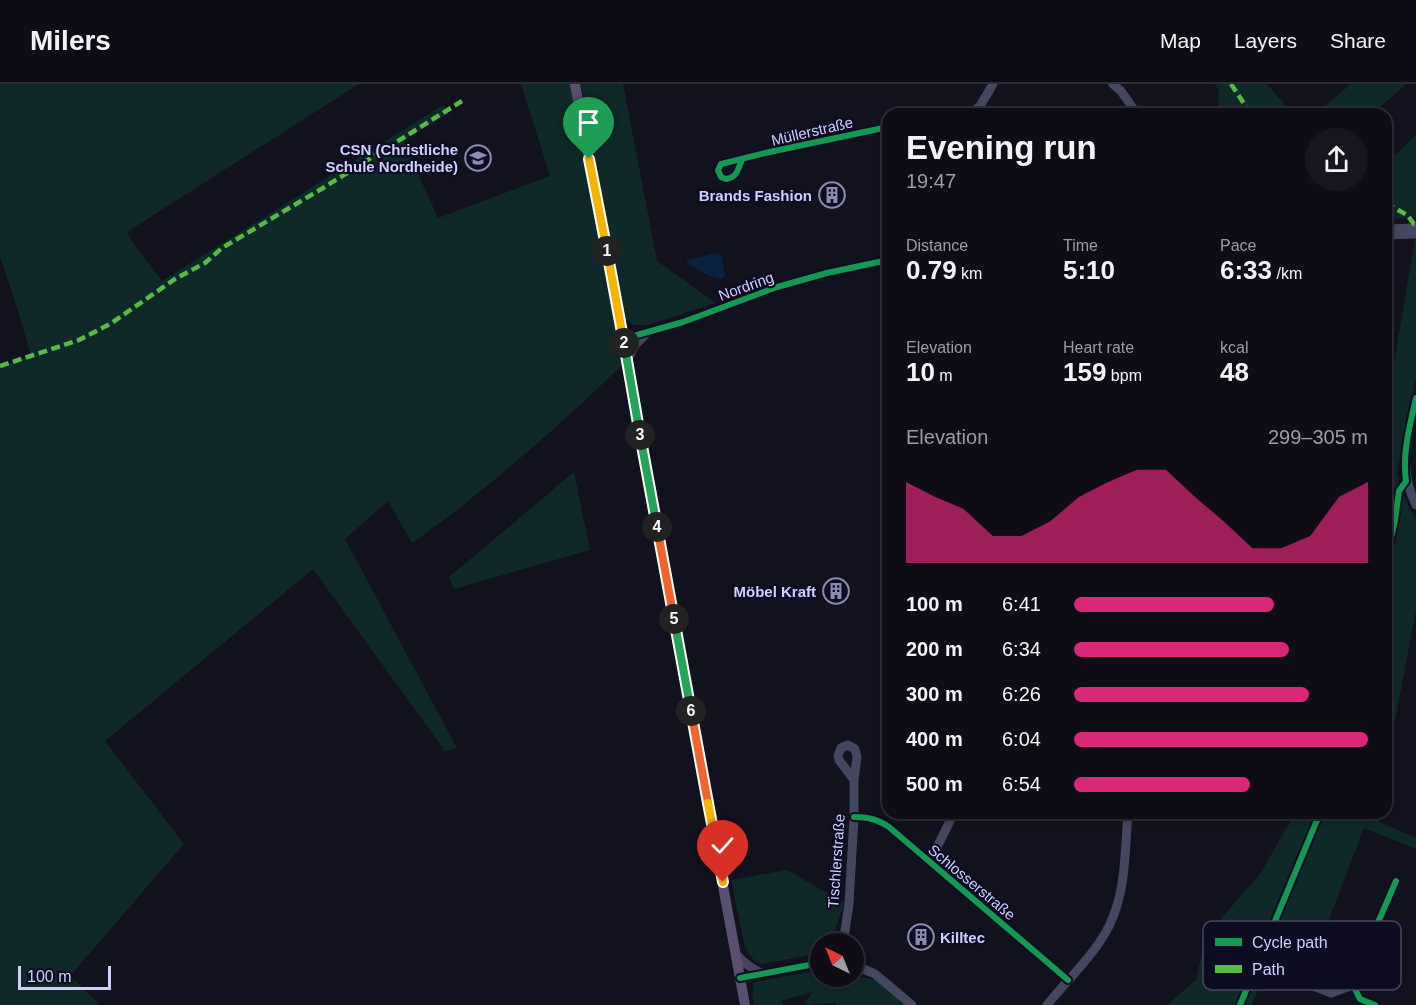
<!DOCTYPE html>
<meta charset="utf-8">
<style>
:root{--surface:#0e0d16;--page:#17161f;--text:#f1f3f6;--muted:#9b9ca1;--line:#2e2d35;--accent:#db2777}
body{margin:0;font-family:Arial,sans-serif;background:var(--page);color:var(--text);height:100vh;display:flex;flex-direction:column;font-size:22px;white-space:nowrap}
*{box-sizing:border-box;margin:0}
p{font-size:20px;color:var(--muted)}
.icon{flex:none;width:33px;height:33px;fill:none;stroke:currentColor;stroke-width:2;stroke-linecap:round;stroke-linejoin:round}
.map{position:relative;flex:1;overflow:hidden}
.sheet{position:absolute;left:882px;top:24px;width:510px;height:711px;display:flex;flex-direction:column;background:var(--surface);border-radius:18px;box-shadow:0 3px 9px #0003,0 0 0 2px var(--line)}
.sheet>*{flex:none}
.needle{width:39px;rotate:317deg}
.controls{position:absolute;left:810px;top:849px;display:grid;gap:12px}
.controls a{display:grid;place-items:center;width:54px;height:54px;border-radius:50%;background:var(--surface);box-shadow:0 3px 9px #0003,0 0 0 2px var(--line);font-size:30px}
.scale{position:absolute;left:18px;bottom:15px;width:93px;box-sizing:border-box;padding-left:6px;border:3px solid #cfceff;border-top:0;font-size:16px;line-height:21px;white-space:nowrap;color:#cfceff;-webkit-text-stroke:4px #0e0c23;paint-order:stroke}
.pin{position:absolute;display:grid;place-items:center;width:51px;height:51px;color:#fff;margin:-62px -26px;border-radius:50% 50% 50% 0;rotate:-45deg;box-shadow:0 0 6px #0007}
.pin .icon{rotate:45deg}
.km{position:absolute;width:30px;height:30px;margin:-15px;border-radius:50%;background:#222;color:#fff;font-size:16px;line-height:30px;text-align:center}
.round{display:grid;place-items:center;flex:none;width:63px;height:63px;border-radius:32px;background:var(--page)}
.head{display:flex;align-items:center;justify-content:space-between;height:102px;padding:0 24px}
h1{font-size:33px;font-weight:800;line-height:45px}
.figures{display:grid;grid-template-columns:repeat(3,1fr);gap:9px;height:102px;padding:6px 24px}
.figures div{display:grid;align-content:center}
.figures b{font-size:26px;font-weight:800}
.figures small{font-size:16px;font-weight:400}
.figures p{font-size:16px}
.chart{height:168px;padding:12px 24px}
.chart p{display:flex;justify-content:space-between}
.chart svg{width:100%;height:108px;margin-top:6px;fill:var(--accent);opacity:.7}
ul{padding:0 24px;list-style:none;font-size:20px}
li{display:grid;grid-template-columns:96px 72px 1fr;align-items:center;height:45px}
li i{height:15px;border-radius:8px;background:var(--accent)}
header{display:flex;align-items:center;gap:36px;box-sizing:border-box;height:84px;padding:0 30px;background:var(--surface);border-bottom:2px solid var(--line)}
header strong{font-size:28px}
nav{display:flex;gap:33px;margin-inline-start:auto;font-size:21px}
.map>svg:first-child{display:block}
.green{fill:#0f2928}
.water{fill:#092242}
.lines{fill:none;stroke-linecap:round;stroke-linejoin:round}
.minor{stroke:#45465f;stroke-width:9}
.major{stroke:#595071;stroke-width:10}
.quiet{stroke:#58b947;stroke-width:4.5;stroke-dasharray:9 4.5;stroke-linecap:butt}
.cycleway-casing{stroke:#0e0c23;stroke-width:10}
.cycleway{stroke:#139951;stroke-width:6}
.split-1-casing{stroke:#fff;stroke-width:12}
.split-2-casing{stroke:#fff;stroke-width:12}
.split-3-casing{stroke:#fff;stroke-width:12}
.split-4-casing{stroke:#fff;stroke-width:12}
.split-5-casing{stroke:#fff;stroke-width:12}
.split-6-casing{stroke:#fff;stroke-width:12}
.split-7-casing{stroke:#fff;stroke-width:12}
.split-8-casing{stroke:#fff;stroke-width:12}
.split-1{stroke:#f5b400;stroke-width:8}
.split-2{stroke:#f5b400;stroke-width:8}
.split-3{stroke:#22a559;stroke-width:8}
.split-4{stroke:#22a559;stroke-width:8}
.split-5{stroke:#f0652b;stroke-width:8}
.split-6{stroke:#22a559;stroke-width:8}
.split-7{stroke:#f0652b;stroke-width:8}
.split-8{stroke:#f5b400;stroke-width:8}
.labels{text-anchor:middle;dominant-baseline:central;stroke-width:4.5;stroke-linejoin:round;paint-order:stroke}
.street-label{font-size:15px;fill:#cfceff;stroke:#0e0c23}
.poi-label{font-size:15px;font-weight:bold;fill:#cfceff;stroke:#0e0c23;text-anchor:end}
.key{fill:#0e0c23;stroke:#484665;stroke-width:1.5}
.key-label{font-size:16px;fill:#cfceff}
</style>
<header>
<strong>Milers</strong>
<nav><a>Map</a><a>Layers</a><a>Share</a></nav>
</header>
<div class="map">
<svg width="1416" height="921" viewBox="0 0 1416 921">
<rect width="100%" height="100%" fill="#12111e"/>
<path class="green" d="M0 0H359L127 148 134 160 162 197 443 21 449 29 403 57 438 134 550 92 521 0H575L627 277C579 322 530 368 478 409 457 427 434 443 412 459L388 417 345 455 457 664 445 667 313 485 105 657 184 760 70 892 100 921H0V282L31 271 14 214 0 173Z
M581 0H623L657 177 716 219 647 241H633L625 234Z
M1215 0H1267L1293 30H1217L1219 6Z
M1351 0H1406L1372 30H1316Z
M1416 51V134L1386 135V79Z
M1415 155 1416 156V294L1397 389 1404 413 1416 436V526L1386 685V327Z
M574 388 590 466 454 505 449 493Z
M1295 729H1370L1368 733 1416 754V765L1364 744 1320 859 1264 890 1252 921H1167L1196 896 1206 852 1260 790Z
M787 786 844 819 831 859 820 860V869L763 880 755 878 745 863 731 796Z
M816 887 820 888V892L829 893 836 896H843L856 892 876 896 906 921H835L836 919 804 921 812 908 781 917 784 921H754L752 910 754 898Z"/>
<path class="water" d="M718 169 721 171 725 191 722 195C709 194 698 185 687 179V176Z"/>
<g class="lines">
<path class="minor" d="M1113 0 1121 7 1137 30
M970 30 980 22 993 0
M742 76C737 86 738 93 726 95L721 93 718 86 721 80 765 69 888 43
M1386 145 1416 144
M1386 151 1416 150
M623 255 683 238 777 203 827 189 888 176
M627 277 635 261 647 249
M1416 314C1408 354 1397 382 1416 421
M854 733C868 733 877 735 889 743L1068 896
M930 777 954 729
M843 860 849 820 854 733V696L857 673 855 665 848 661 841 664 838 672 839 676 854 696
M736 870C744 879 752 885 763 890
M854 881 875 890 912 921
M740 894 820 879
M1304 898 1331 909 1353 901
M1047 921C1068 895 1101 865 1113 833 1126 801 1125 763 1128 729
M1375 921 1360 915 1353 901 1356 889 1396 797"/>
<path class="major" d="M575 0 745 921"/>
<path class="quiet" d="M1231 0 1251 30
M1386 119 1407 131 1414 140H1416
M0 282 79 256 110 240 175 195 205 179 222 164 323 104 462 17"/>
<g class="cycleway-casing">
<path id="cycleway" d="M742 76C737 86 738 93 726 95L721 93 718 86 721 80 765 69 888 43
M623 255 683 238 777 203 827 189 888 176
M1386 476 1395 436 1399 407 1406 397C1402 369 1410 341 1416 314
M854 733C868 733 877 735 889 743L1068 896
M740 894 820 879
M1240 921 1320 729
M1375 921 1360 915 1353 901 1356 889 1396 797"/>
</g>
<use href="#cycleway" class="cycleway"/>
</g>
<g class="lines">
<g class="split-1-casing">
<path id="split-1" d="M589 75 607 167"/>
</g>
<g class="split-2-casing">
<path id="split-2" d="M607 167 624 259"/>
</g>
<g class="split-3-casing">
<path id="split-3" d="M624 259 640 351"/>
</g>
<g class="split-4-casing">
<path id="split-4" d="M640 351 657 443"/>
</g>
<g class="split-5-casing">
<path id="split-5" d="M657 443 674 535"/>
</g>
<g class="split-6-casing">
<path id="split-6" d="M674 535 691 627"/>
</g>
<g class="split-7-casing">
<path id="split-7" d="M691 627 708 719"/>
</g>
<g class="split-8-casing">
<path id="split-8" d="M708 719 723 798"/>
</g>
<use href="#split-1" class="split-1"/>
<use href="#split-2" class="split-2"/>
<use href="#split-3" class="split-3"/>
<use href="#split-4" class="split-4"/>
<use href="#split-5" class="split-5"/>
<use href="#split-6" class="split-6"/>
<use href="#split-7" class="split-7"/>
<use href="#split-8" class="split-8"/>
</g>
<defs>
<g id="school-ring" transform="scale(1.35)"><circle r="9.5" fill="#0e0c23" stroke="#8d8cb0" stroke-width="1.5"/><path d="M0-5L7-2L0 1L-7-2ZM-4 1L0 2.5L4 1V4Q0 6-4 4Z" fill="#8d8cb0"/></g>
<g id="building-ring" transform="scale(1.35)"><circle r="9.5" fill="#0e0c23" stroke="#8d8cb0" stroke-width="1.5"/><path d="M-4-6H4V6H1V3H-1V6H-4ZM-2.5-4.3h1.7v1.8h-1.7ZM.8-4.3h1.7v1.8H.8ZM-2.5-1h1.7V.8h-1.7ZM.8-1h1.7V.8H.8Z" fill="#8d8cb0"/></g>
</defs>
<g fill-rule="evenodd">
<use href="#school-ring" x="478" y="74"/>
<use href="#building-ring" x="832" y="111"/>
<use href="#building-ring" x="836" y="507"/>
<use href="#building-ring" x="921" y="853"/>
</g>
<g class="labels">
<g class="street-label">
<text transform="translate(812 47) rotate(-13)">Müllerstraße</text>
<text transform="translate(746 202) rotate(-20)">Nordring</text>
<text transform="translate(836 777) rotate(-86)">Tischlerstraße</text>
<text transform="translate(972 798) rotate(40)">Schlosserstraße</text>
</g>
<g class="poi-label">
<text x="458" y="65">CSN (Christliche<tspan x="458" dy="17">Schule Nordheide)</tspan></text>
<text x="812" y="111">Brands Fashion</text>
<text x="816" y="507">Möbel Kraft</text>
<text x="940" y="853" text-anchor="start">Killtec</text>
</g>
</g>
<rect x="1203" y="837" width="198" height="69" rx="9" class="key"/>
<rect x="1215" y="854" width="27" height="8" fill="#139951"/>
<rect x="1215" y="881" width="27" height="8" fill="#58b947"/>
<g class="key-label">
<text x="1252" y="864">Cycle path</text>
<text x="1252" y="891">Path</text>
</g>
</svg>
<div class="controls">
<a><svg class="needle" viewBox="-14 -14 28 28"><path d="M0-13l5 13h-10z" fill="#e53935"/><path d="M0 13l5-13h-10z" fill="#9b9ca1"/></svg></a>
</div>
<div class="scale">100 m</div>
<div class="pin" style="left:589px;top:75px;background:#1e9e55"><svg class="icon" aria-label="arrive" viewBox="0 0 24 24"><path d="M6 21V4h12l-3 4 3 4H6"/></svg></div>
<div class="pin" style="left:723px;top:798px;background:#d93025"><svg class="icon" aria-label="check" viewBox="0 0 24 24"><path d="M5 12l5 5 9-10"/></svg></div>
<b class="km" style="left:607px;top:167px">1</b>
<b class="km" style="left:624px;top:259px">2</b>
<b class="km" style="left:640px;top:351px">3</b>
<b class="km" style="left:657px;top:443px">4</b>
<b class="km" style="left:674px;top:535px">5</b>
<b class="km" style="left:691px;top:627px">6</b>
<section class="sheet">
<div class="head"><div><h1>Evening run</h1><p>19:47</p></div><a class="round"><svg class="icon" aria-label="share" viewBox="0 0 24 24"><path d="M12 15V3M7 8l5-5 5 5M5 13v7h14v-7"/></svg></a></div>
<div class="figures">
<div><p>Distance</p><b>0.79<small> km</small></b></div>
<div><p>Time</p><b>5:10</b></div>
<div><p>Pace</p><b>6:33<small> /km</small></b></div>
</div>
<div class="figures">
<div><p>Elevation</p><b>10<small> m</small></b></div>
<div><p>Heart rate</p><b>159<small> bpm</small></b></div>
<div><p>kcal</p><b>48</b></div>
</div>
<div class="chart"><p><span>Elevation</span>299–305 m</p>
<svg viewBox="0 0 160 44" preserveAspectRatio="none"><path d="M0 44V11L10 17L20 22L30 33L40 33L50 27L60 17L70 11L80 6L90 6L100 17L110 27L120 38L130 38L140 33L150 17L160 11V44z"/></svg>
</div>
<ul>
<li><b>100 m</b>6:41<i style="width:68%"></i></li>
<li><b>200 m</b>6:34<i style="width:73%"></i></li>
<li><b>300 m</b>6:26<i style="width:80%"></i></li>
<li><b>400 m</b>6:04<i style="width:100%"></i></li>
<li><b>500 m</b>6:54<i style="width:60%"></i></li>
</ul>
</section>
</div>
